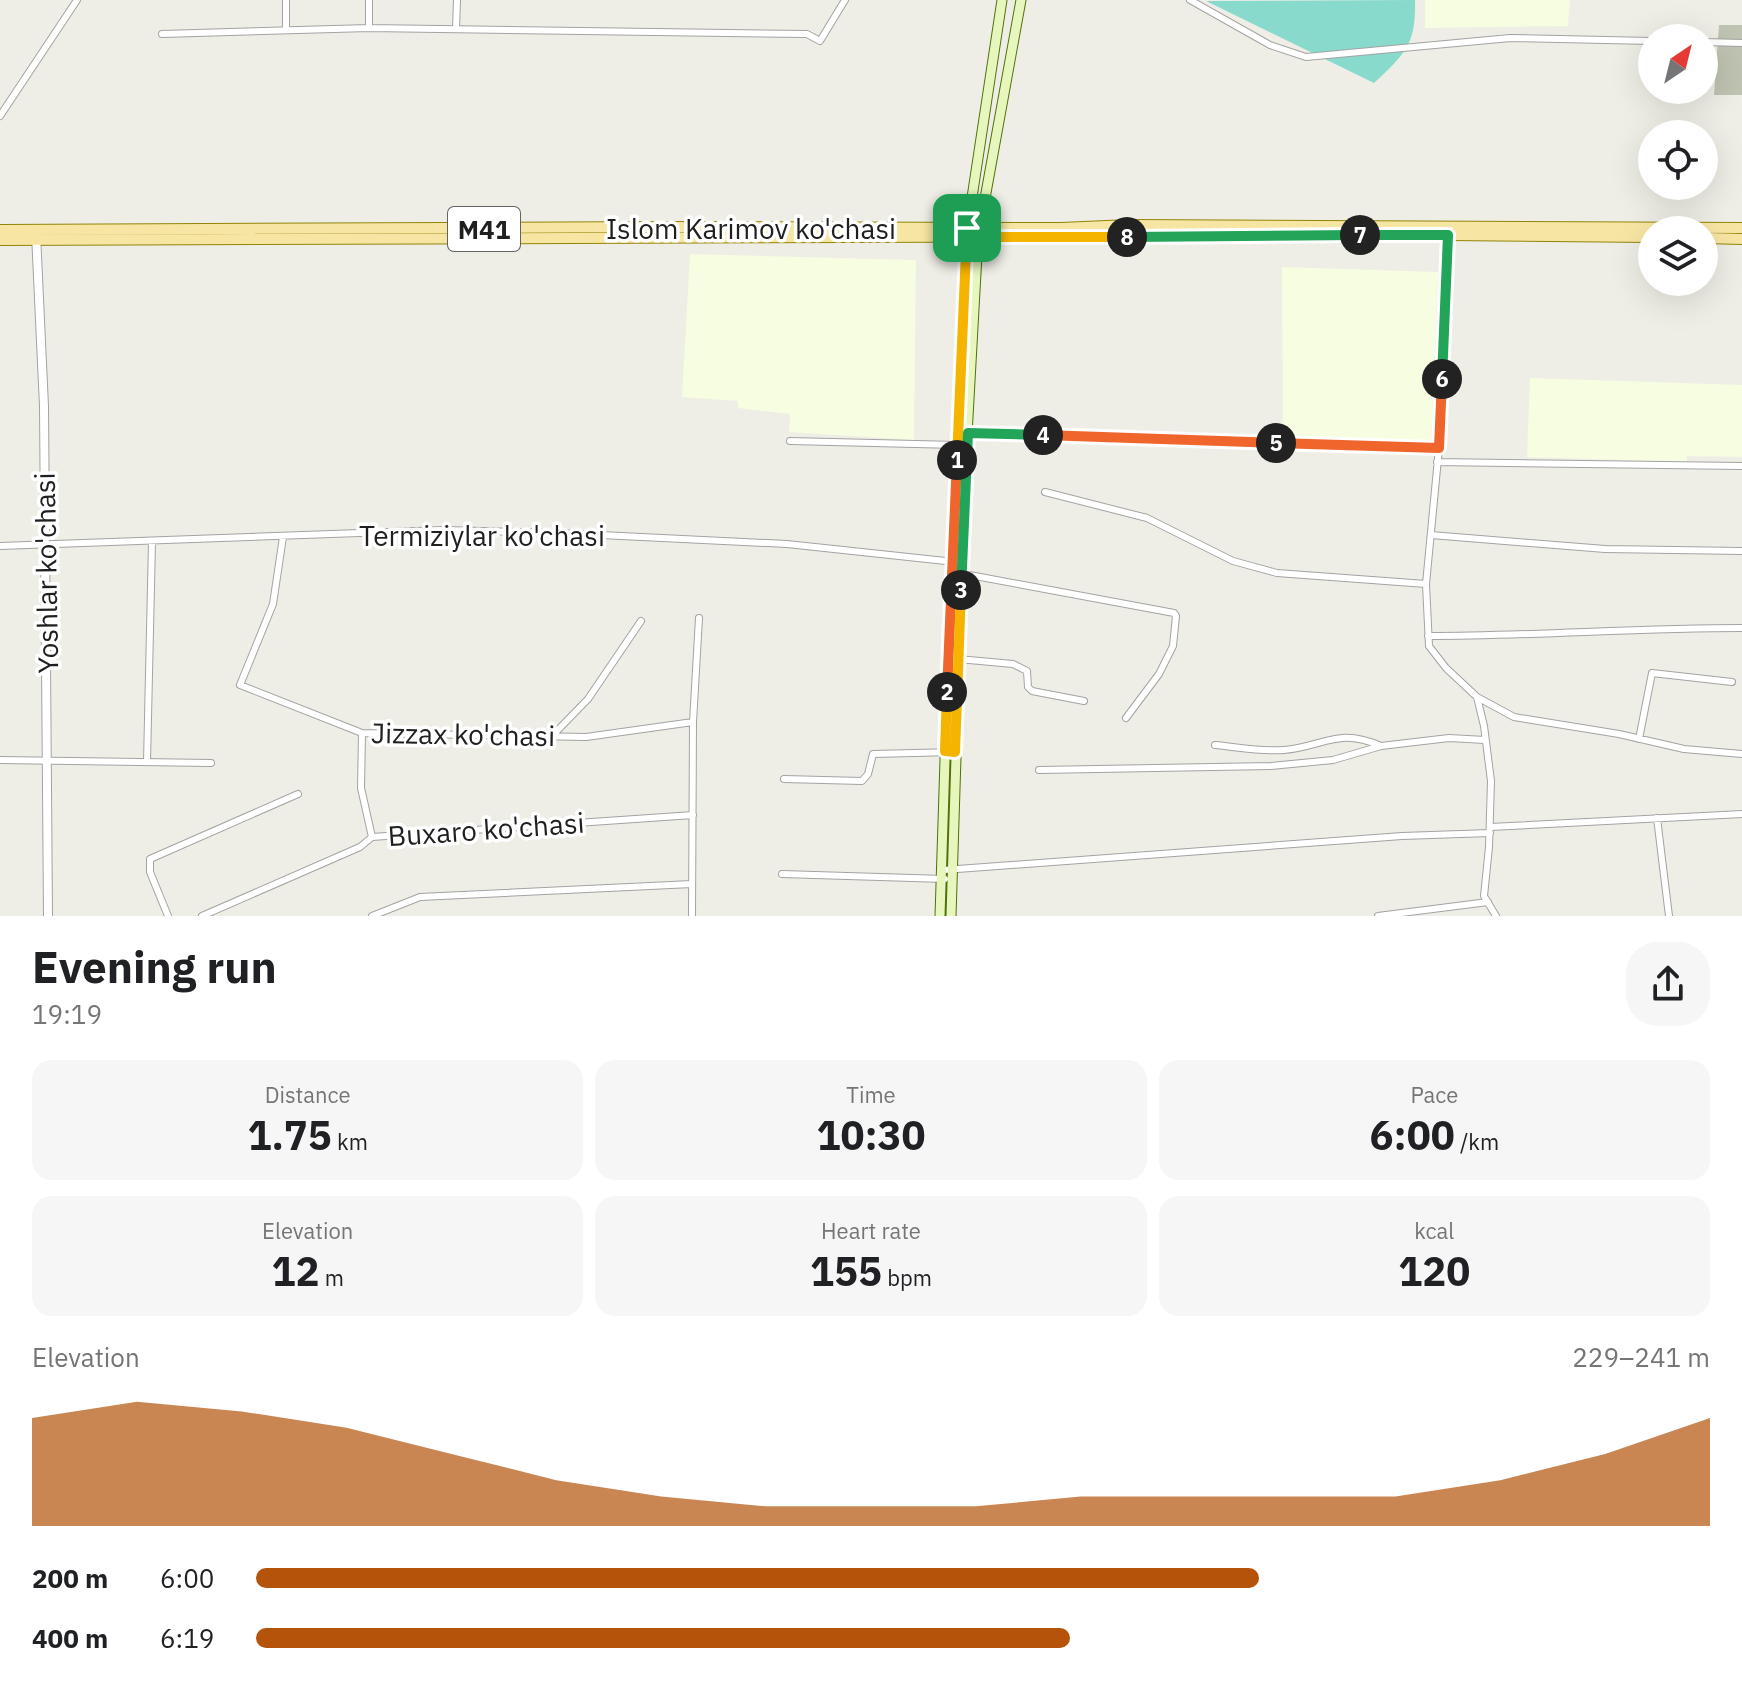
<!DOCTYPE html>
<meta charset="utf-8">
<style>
:root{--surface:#fff;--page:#f6f6f6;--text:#202124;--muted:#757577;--accent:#b45309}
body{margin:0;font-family:"IBM Plex Sans",sans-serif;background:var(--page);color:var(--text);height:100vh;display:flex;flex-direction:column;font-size:30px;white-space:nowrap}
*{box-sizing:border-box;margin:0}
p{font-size:26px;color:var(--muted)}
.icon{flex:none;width:44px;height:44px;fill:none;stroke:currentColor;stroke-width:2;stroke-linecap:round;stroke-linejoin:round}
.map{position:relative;height:916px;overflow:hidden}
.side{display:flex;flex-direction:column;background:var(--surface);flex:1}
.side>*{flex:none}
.needle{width:52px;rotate:35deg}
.tools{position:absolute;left:1638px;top:24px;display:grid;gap:16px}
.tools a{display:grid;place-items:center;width:80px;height:80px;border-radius:50%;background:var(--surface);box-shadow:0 8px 32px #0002;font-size:40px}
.pin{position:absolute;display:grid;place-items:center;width:68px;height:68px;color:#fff;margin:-34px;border-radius:16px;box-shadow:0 4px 12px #0006}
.km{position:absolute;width:40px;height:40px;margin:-20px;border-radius:50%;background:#222;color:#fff;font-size:22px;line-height:40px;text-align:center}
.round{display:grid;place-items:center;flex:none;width:84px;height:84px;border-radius:32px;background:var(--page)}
.summary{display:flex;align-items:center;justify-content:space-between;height:136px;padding:0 32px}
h1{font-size:44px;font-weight:800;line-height:60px}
.stats{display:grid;grid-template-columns:repeat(3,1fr);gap:12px;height:136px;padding:8px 32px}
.stats div{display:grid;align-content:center;border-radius:20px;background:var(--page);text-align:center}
.stats b{font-size:40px;font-weight:800}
.stats small{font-size:22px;font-weight:400}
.stats p{font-size:22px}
.chart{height:224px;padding:16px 32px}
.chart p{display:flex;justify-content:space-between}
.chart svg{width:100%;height:144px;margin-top:8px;fill:var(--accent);opacity:.7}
ul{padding:0 32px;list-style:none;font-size:26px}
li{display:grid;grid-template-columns:128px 96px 1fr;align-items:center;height:60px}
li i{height:20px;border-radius:10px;background:var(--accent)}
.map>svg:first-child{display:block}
.education{fill:#f6fde0}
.construction{fill:#bfc3b1}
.pitch{fill:#88dacd}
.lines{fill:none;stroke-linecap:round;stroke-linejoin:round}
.minor-casing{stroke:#a3a3a3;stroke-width:8}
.tertiary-casing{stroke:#a3a3a3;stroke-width:10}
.secondary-casing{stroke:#4e710b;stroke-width:11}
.primary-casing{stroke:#918408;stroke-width:12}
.minor{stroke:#fff;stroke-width:6}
.tertiary{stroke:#fff;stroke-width:8}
.secondary{stroke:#e6f6bd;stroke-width:9}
.primary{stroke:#f7e6a3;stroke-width:10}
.split-1-casing{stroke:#fff;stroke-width:16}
.split-2-casing{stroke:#fff;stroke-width:16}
.split-3-casing{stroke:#fff;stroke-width:16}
.split-4-casing{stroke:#fff;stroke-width:16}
.split-5-casing{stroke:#fff;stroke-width:16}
.split-6-casing{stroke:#fff;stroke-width:16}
.split-7-casing{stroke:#fff;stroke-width:16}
.split-8-casing{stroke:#fff;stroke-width:16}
.split-9-casing{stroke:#fff;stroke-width:16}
.split-1{stroke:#f5b400;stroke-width:10}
.split-2{stroke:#f0652b;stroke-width:10}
.split-3{stroke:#f5b400;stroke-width:10}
.split-4{stroke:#22a559;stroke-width:10}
.split-5{stroke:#f0652b;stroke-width:10}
.split-6{stroke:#f0652b;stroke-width:10}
.split-7{stroke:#22a559;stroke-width:10}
.split-8{stroke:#22a559;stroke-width:10}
.split-9{stroke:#f5b400;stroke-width:10}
.labels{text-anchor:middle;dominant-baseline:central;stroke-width:7;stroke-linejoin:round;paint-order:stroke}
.shield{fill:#fff;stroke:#626262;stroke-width:2}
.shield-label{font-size:26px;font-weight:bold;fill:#1f1f1f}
.street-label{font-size:28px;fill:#1f1f1f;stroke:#fff}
</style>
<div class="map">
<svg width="1742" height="916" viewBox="0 0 1742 916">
<rect width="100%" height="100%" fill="#efeee6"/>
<path class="education" d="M1425 0H1570L1568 26 1425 28Z
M690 254 916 260 914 440 789 432 790 414 738 408V401L682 397Z
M1282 267 1438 272 1431 442 1283 438Z
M1530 378 1742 385V457L1687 456V462L1527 457Z"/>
<path class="construction" d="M1719 25H1742V95H1714Z"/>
<path class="pitch" d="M1415 0C1416 44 1406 53 1374 83L1206 1Z"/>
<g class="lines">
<g class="minor-casing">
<path id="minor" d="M286 0V30
M1190 0 1270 45 1306 57 1510 38 1652 41
M369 28V0
M456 29 457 0
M162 34 369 28 807 34 820 41 845 0
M1704 42 1742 43
M0 116 77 0
M1448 235 1439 448 1426 584 1429 646 1446 668 1477 697 1484 726 1491 781 1489 847 1484 896 1496 916
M958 433 1439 448
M790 441 957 445
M1437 462 1742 466
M1045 492 1147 518 1233 561 1277 573 1426 584
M1431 535 1605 549 1742 551
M283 537 273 604 240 685 362 733 586 737 693 722
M0 546 444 530 560 533 787 544 955 562
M959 573 1174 613 1176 616 1173 646 1159 674 1126 718
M1428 636C1533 636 1637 628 1742 628
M958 659 1013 664 1027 671 1028 687 1032 691 1084 701
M1477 697 1514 717 1619 734 1684 749 1742 754
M362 733 361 788 372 837
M552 736 588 699 641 621
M1639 739 1652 673 1732 682
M1215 745C1237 747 1262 752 1284 750 1325 746 1338 727 1381 746
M0 760 211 763
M147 762 152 542
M1039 770 1271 766 1333 760 1381 746 1449 738 1485 740
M784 779 862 781 868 774 873 754 955 752
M1657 818 1669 916
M1490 827 1742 814
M944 870 1402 836 1490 833
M782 874 945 879
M168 916 150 872V859L298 794
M202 916 360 847 372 837 693 815
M372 916 420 897 692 884
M692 916 693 722 699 618
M1378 916 1488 902"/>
</g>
<g class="tertiary-casing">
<path id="tertiary" d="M36 234 44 406 48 916"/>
</g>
<g class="secondary-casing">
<path id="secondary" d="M940 916 951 572 966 237 1002 0
M951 916 965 471 978 237 1021 0"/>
</g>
<g class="primary-casing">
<path id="primary" d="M0 230 662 227 1061 228 1129 225 1742 228
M1704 238 1742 239
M0 240 1448 235 1652 237"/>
</g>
<use href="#minor" class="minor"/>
<use href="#tertiary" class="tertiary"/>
<use href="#secondary" class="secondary"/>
<use href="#primary" class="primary"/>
</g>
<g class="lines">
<g class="split-1-casing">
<path id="split-1" d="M957 460 967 228"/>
</g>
<g class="split-2-casing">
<path id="split-2" d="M947 692 957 460"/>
</g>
<g class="split-3-casing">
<path id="split-3" d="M947 692 945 751 955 752 961 590"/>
</g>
<g class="split-4-casing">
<path id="split-4" d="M961 590 968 433 1043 435"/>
</g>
<g class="split-5-casing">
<path id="split-5" d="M1043 435 1276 443"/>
</g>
<g class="split-6-casing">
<path id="split-6" d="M1276 443 1439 448 1442 379"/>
</g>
<g class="split-7-casing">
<path id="split-7" d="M1360 235H1448L1442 379"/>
</g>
<g class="split-8-casing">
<path id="split-8" d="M1127 237 1360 235"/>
</g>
<g class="split-9-casing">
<path id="split-9" d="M967 228 980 227 978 237H1127"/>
</g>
<use href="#split-1" class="split-1"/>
<use href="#split-2" class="split-2"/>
<use href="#split-3" class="split-3"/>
<use href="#split-4" class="split-4"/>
<use href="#split-5" class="split-5"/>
<use href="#split-6" class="split-6"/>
<use href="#split-7" class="split-7"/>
<use href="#split-8" class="split-8"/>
<use href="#split-9" class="split-9"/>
</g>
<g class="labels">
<rect class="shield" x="448" y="207" width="72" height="44" rx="6"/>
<g class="shield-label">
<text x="484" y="229">M41</text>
</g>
<g class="street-label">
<text x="751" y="228">Islom Karimov ko'chasi</text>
<text x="482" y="535">Termiziylar ko'chasi</text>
<text transform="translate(46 573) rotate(-91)">Yoshlar ko'chasi</text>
<text transform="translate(463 734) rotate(1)">Jizzax ko'chasi</text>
<text transform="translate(486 829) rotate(-4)">Buxaro ko'chasi</text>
</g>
</g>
</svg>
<div class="tools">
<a><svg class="needle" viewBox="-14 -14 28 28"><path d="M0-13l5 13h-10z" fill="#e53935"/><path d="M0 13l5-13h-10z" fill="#757577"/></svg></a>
<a><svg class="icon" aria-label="locate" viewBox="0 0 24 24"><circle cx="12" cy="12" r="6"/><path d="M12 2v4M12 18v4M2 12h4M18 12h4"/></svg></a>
<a><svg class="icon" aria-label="layers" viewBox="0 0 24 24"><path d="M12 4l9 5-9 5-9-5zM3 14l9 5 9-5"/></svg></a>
</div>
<div class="pin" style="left:967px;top:228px;background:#1e9e55"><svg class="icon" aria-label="arrive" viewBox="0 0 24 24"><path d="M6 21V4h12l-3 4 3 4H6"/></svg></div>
<b class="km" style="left:957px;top:460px">1</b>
<b class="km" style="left:947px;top:692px">2</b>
<b class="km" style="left:961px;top:590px">3</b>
<b class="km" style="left:1043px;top:435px">4</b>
<b class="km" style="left:1276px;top:443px">5</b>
<b class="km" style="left:1442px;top:379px">6</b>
<b class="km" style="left:1360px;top:235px">7</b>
<b class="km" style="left:1127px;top:237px">8</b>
</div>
<section class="side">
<div class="summary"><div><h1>Evening run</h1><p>19:19</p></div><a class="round"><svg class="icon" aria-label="share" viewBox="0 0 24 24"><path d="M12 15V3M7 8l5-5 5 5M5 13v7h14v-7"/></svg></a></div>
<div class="stats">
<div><p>Distance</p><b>1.75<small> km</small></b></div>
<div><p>Time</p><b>10:30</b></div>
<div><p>Pace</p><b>6:00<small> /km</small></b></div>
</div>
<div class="stats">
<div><p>Elevation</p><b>12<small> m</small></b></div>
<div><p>Heart rate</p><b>155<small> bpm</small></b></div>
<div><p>kcal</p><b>120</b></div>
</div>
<div class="chart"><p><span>Elevation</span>229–241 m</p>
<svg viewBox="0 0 160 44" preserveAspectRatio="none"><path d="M0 44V11L10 6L20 9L30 14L40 22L50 30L60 35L70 38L80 38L90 38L100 35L110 35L120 35L130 35L140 30L150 22L160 11V44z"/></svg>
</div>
<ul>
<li><b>200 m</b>6:00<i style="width:69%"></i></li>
<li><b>400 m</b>6:19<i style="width:56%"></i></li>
</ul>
</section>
